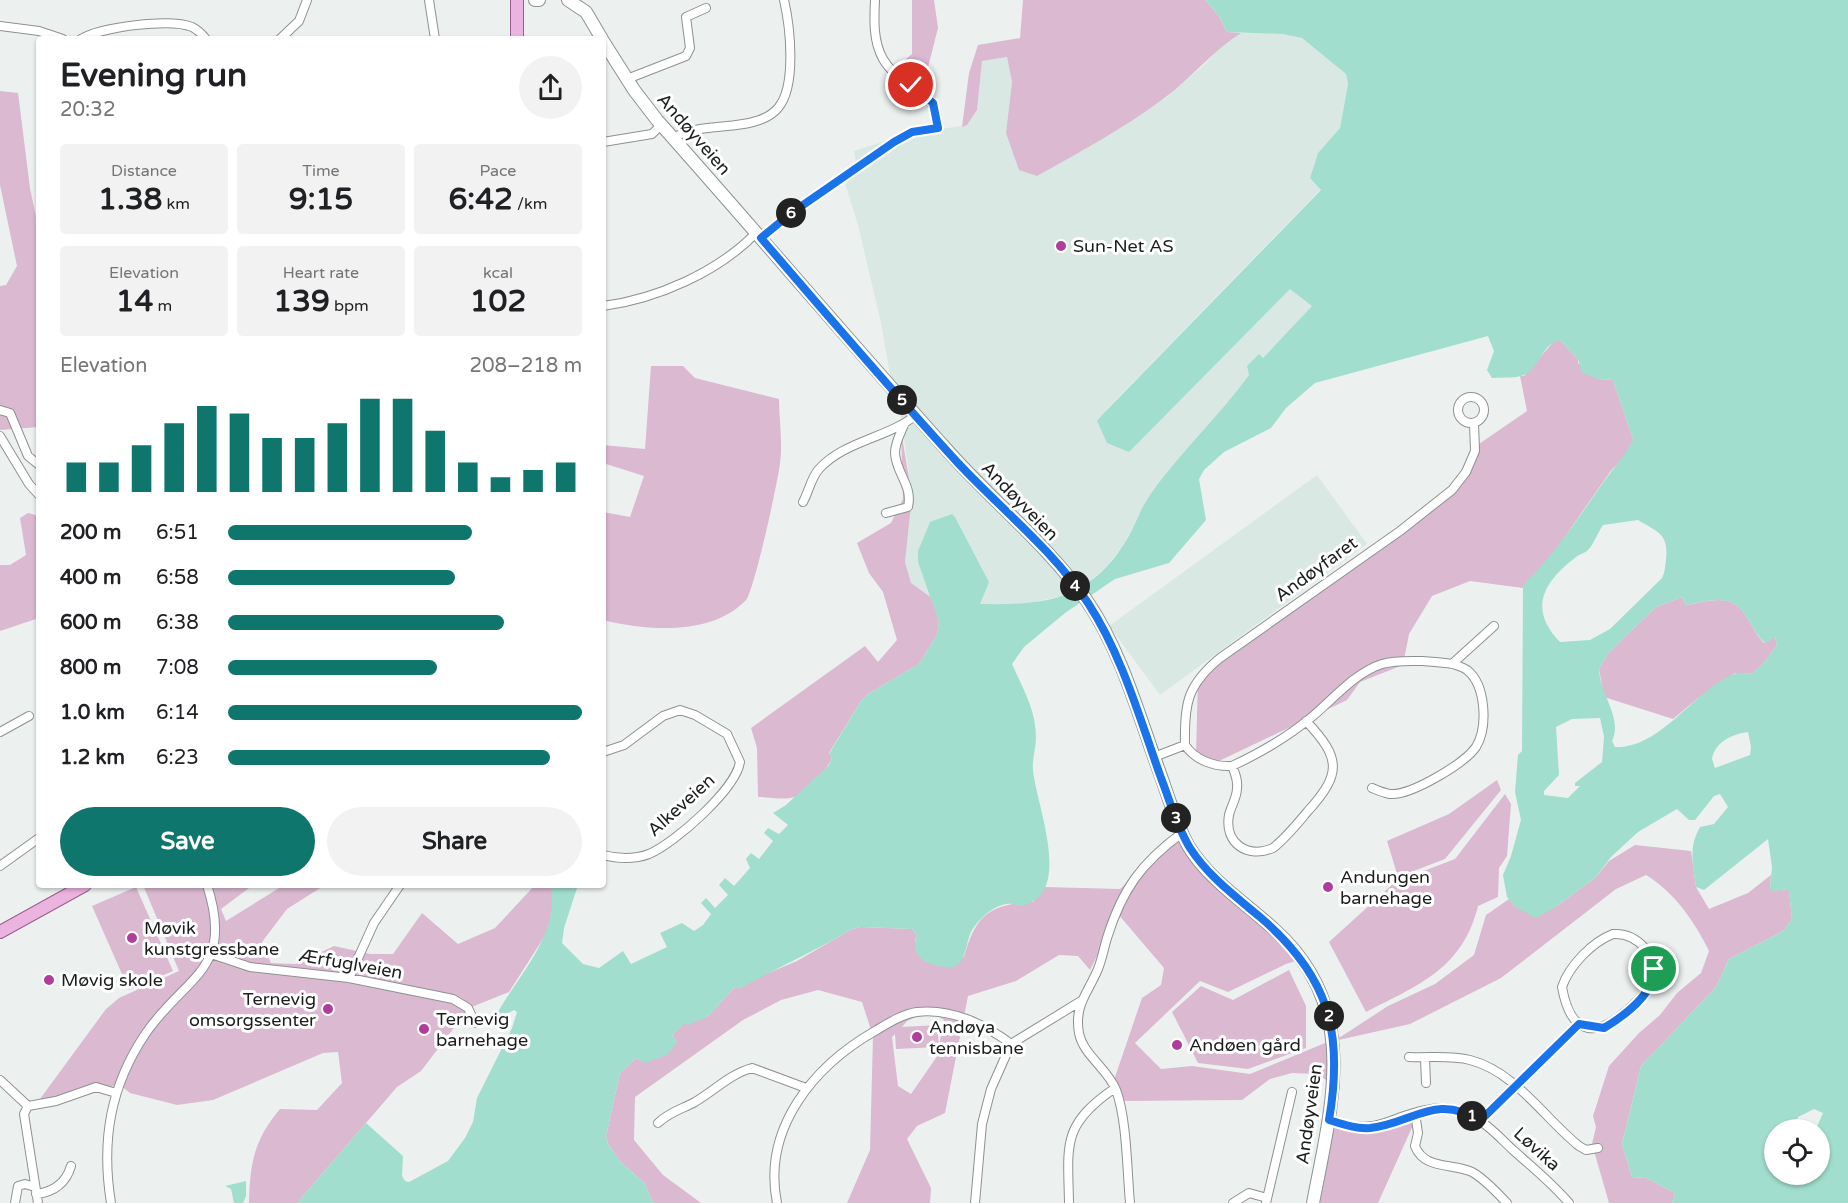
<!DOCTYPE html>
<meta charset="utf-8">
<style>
:root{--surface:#fff;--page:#f2f2f2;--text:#202124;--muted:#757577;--accent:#0f766e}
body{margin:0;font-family:"Varela Round",sans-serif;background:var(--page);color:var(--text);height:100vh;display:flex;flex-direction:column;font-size:22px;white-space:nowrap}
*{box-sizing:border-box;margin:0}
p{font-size:20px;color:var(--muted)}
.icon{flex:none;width:33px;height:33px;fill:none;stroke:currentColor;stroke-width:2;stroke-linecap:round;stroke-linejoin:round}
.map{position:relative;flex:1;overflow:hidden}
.panel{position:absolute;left:36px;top:36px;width:570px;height:852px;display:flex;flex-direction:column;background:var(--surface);border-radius:6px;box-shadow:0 2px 4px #0004}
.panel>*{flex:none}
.controls{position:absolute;left:1764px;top:1119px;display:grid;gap:12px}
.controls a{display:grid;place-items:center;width:66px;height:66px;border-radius:50%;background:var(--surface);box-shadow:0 2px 4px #0004;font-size:30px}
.pin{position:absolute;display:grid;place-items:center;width:51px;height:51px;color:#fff;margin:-26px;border:3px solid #fff;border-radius:50%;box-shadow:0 2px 6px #0007}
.km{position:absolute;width:30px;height:30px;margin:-15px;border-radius:50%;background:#222;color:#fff;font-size:16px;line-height:30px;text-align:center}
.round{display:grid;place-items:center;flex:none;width:63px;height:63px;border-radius:32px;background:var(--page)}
.overview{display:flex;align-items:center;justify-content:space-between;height:102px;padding:0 24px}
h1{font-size:33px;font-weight:700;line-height:45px}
.figures{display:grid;grid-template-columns:repeat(3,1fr);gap:9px;height:102px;padding:6px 24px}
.figures div{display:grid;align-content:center;border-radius:6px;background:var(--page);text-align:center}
.figures b{font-size:30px;font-weight:700}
.figures small{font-size:16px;font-weight:400}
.figures p{font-size:16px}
.chart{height:168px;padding:12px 24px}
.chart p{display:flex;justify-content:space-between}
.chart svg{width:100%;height:108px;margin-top:6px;stroke:var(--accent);stroke-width:6}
.button{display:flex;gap:12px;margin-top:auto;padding:12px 24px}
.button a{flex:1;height:69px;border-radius:36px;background:var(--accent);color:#fff;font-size:24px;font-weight:700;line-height:69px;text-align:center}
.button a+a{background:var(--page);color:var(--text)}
ul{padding:0 24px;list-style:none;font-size:20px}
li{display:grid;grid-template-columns:96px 72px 1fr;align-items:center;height:45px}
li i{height:15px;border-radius:8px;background:var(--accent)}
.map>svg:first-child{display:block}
.built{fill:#dae8e4}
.green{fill:#dab9d1;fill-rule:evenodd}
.water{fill:#a2decd;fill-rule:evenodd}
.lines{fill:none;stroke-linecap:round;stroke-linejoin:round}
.street-casing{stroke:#8d9290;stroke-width:10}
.secondary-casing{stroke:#8d9290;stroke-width:14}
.primary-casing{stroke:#995e8d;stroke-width:14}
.street{stroke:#fff;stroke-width:8}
.secondary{stroke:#fff;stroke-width:12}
.primary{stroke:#ebb3df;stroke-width:12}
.route-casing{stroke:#fff;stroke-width:12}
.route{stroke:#1a73e8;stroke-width:8}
.poi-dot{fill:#ae3e9a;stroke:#fff;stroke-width:2}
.labels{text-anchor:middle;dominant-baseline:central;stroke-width:6;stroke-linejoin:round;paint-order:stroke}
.street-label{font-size:18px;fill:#1c1e1d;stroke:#fff}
.poi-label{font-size:18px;fill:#1c1e1d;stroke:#fff;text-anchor:start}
</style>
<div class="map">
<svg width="1848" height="1203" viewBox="0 0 1848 1203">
<rect width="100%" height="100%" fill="#ecf1f0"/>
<path class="built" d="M1241 33 1282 34 1302 38 1346 74 1348 84 1340 128 1318 153 1310 178 1321 189 1104 412 1288 286 1313 305 1263 358 1247 366 1249 375 1230 402 1149 496 1124 544 1107 566 1083 588 1071 594 1021 605 979 604 989 582 954 515 918 562 932 598 911 583 905 562 912 496 900 410 894 398 881 323 858 225 843 177 857 169 854 151 903 135 967 125 977 110 982 61 1007 57 1012 82 1006 133 1080 152 1164 99 1205 64 1221 46Z
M1317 475 1367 544 1160 695 1109 626Z"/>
<path class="green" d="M912 0H934L938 28 924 83 931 103 892 71 912 54Z
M1023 0H1205L1219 16 1227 32 1241 33C1212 51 1191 79 1163 99 1124 128 1080 152 1037 176L1019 170 1006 133 1012 82 1007 57 982 61 977 110 967 125 962 127 969 73 978 45 1020 38Z
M0 91 18 93 30 188 39 232V427L0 430V286L6 285 17 266 0 185Z
M1555 340H1560L1578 359V363L1598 379 1613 380 1633 439 1627 453 1610 472 1550 558 1523 588 1470 581 1432 596 1409 634 1403 665 1360 682 1347 700 1219 761 1201 758 1196 754 1198 679 1213 659 1316 584 1364 556 1428 509 1467 473 1476 446 1527 411 1520 376H1524Z
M651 366H683L695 378 779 399C779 420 783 443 780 463 778 482 754 591 746 600 712 636 647 631 603 620V512L630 517 644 476 603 463V445L645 449Z
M901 431 912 496 905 562 911 583 932 598 939 622 937 635 919 664 868 694 861 701 829 753 832 758C830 766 805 793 797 796 787 801 769 797 758 797L757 748 751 728 865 646 878 662 897 640 883 592 869 573 857 543 891 523 903 499Z
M28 513 39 516V618L0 631V565H10L26 555 20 518Z
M1682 597 1686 605C1709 601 1732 592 1746 616 1753 626 1756 634 1764 643L1775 637 1777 645 1763 664 1751 674 1735 673 1697 699 1673 719 1604 697 1599 669 1609 652 1656 607Z
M1497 780 1501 790 1445 859 1398 877 1387 841 1449 814Z
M1505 794 1511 804 1507 856 1499 868 1498 897 1478 906C1463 968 1419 985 1366 1012L1329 942 1395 882 1455 859Z
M1181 832 1194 855 1303 959 1286 964 1228 992 1200 981 1135 1043 1161 1069 1192 1066 1250 1074 1342 1036 1388 1006 1435 984 1474 955 1486 915 1509 899 1515 907 1557 906 1596 877 1609 861 1635 845 1691 851 1696 887 1709 909 1748 893 1771 875 1770 888 1789 890 1792 919 1784 930 1776 935 1729 959 1716 987 1641 1066 1622 1144 1632 1177 1646 1178 1675 1193 1672 1203H1609L1592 1144 1596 1127 1593 1116 1609 1066 1639 1033 1660 1015 1677 993 1701 973 1709 951C1695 922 1674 892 1646 875L1616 889 1501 978 1410 1024 1334 1041 1340 1089 1317 1074 1292 1073 1270 1079 1242 1100 1121 1101 1113 1083 1142 998 1161 985 1164 968 1118 914 1090 970 1078 956 1059 955 1016 981 968 996 945 1113 917 1126 907 1139 931 1188 930 1203H847L870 1150 873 1036 862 1002 818 990 781 1000 743 1020 635 1097 634 1140 663 1175 701 1203H653L645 1184 620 1161 608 1144 606 1136 620 1073 636 1058 642 1061 677 1042 672 1035 685 1022 707 1017 735 987 797 961 852 929 861 927 912 929 917 935 915 941 964 957C976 914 990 904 1033 902L1045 887 1120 889ZM929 1011 944 1020 939 1046 937 1025 902 1027 907 1021ZM895 1034 896 1049 939 1047 938 1055 911 1094 898 1086 892 1037Z
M143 885H253L221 909 226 921 284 885H325L287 909 262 942 271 963 296 964 334 946 370 954H393L422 913 458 944 495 928 535 885H551L554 900 548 931 509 992 469 1008 421 1071 397 1087 297 1203H249C250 1163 254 1140 280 1109L317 1110 342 1083 338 1052 323 1053 213 1100 177 1105 130 1093 120 1085C96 1088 61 1104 40 1099L106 1009 119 998 179 971Z
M136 887 173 971 129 990 92 906Z
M1289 970 1306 1006V1048L1248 1069 1198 1063 1172 1012 1201 986 1233 1000Z
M1337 1122 1414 1123 1378 1203H1308Z"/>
<path class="water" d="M1205 0H1848V1203H1672L1675 1193 1646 1178 1632 1177 1622 1144 1641 1066 1716 987 1729 959 1776 935 1784 930 1792 919 1789 891 1783 889 1773 892 1770 888 1772 867 1768 839 1704 890 1696 887C1693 864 1688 848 1700 827L1714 824 1728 807 1720 794 1714 796 1695 820H1689L1677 809 1638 832 1611 857 1596 877 1557 906 1536 918 1515 907 1507 897 1503 875 1511 856 1521 820 1515 792 1518 755 1522 751 1523 585C1555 554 1579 517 1605 480 1615 466 1626 455 1633 439L1613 380 1598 379 1582 373 1578 359 1560 340C1543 343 1540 366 1526 374 1518 379 1502 377 1492 378L1487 370 1494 351 1488 336 1315 383 1286 408 1271 428 1224 452 1204 470 1199 479 1206 520 1169 563 1115 579 1065 613 1024 647 1012 664C1023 689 1036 710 1036 738 1036 749 1032 759 1033 770 1036 805 1076 898 1019 906 1002 897 981 916 972 930 965 943 968 959 954 967 934 968 908 961 917 935L912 929 861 927 852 929C815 951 777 968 739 989L735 987 707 1017 688 1025 685 1023 672 1035 677 1042 667 1055 645 1063 636 1058 620 1073 606 1136 608 1144 620 1161 645 1184 653 1203H297L366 1123 403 1156 402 1176 405 1181 409 1182 448 1161 465 1138 473 1122 477 1098 512 1028 517 1012 514 1010 497 1019 495 1017C518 975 560 935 551 885H578L564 928 562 943 583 964 599 968 623 951 631 964 667 947 660 933 682 923 694 931 703 925 711 914 701 903 706 898 715 908 728 895 719 885 725 878 734 886 750 868 746 859 751 853 759 859 773 841 764 833 768 828 779 834 788 825 773 813 786 805 829 765 832 758 829 754 861 701 868 694 919 664 937 635 939 622 918 562V551L930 522 952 514 955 517 989 582 980 604C1042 605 1087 602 1124 544 1134 529 1139 511 1150 495 1179 453 1219 417 1249 375L1247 366 1259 354 1263 358 1312 306 1290 289 1129 452 1107 443 1097 421 1104 413 1321 190 1310 178 1318 153 1340 128 1348 84 1346 74 1302 38 1282 34 1227 32 1219 16ZM1638 520C1658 532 1669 534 1666 560 1665 567 1665 572 1662 578L1610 629 1590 640 1560 642C1528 609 1543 582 1576 557 1580 554 1585 553 1588 550 1594 544 1598 532 1603 525ZM1682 597 1686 605C1708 601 1732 592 1746 616 1753 626 1756 634 1765 643L1775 637 1777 645 1763 664 1751 674C1745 675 1741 671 1734 674 1694 690 1661 749 1615 747L1612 741C1623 717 1600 696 1599 669L1609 652 1656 607ZM1600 718 1604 737 1602 762 1575 783V786H1580L1568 798 1544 795V791L1559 775 1556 727 1572 719ZM1748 732 1751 747 1750 755 1715 768 1712 759C1715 742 1732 734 1748 732ZM1814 1109 1823 1113 1816 1129 1820 1130V1174H1774V1130L1795 1129 1798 1117Z
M246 1181V1196L243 1203H234L231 1189 225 1186Z"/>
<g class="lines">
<g class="street-casing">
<path id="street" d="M429 0 435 39
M0 26 39 31 63 39
M81 39C100 27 171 18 192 27 198 30 202 34 206 39
M280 39 299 21 307 0
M627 79 686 56 690 48 686 17 706 8
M673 138C692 127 715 128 736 125 750 124 769 119 778 108 797 86 790 26 784 0
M603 142 652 134 661 125
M761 238 790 214 894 142 912 132 938 128C937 85 901 90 883 59 873 41 874 20 875 0
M603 306C657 299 718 272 756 233
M1458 410a13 13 0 1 1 26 0a13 13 0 1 1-26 0Z
M0 410 10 413 28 456 39 465
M0 436 29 484 39 495
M803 502C809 491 811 478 819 469 844 441 888 438 916 415
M886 513 908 507C913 485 896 474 895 453 895 443 900 434 904 425
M1452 664 1494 626
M0 732 29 716
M1185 745C1184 704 1187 685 1220 658L1400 531 1452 490 1466 472 1475 451 1474 423
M603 752 624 745 663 716 680 710 695 715 727 734 740 762C736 789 675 843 649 854 633 860 619 859 603 855
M1154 757 1185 745C1195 760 1214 767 1232 766 1260 753 1289 736 1313 716 1333 699 1356 672 1382 664 1395 660 1410 661 1423 661 1436 662 1455 662 1467 670 1486 685 1488 727 1476 747 1464 764 1410 796 1390 794 1384 793 1377 790 1372 788
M1232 766C1235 773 1238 780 1237 788 1237 798 1231 806 1229 815 1224 843 1247 859 1273 848 1286 838 1297 824 1308 811 1341 774 1342 759 1306 721
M0 866 39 838
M1613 934C1626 933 1636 938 1645 948 1650 955 1655 965 1654 974 1653 988 1641 997 1631 1007 1598 1038 1571 1038 1562 987 1569 966 1592 942 1613 934Z
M211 954 250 967 349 978 453 999 468 1008 475 1023
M349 978 374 923 400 885
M1409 1057C1430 1058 1450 1055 1470 1060 1516 1072 1544 1118 1579 1146L1586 1150 1598 1148
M1425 1058 1426 1083
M0 1080 28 1106 24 1114 38 1203
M28 1106 56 1101 96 1087 116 1093
M1415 1113 1418 1133 1415 1146C1424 1170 1453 1163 1472 1172 1485 1179 1496 1192 1507 1203
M1329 1121C1381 1135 1380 1120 1426 1110 1441 1106 1460 1109 1474 1117 1489 1125 1501 1139 1513 1150 1532 1167 1552 1183 1569 1203
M1481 1121 1579 1024
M658 1123C669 1112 682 1109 695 1102 714 1091 730 1074 752 1068L806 1088
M36 1194C54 1192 66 1183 71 1166
M15 1203 18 1186 25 1184 35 1187
M111 1203C101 1141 110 1086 146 1033 186 975 235 971 207 885
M777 1203C762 1128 814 1066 875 1031 887 1024 902 1014 917 1012 950 1008 985 1024 1011 1044
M975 1203 982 1124 991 1089 1011 1044 1081 1001
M1069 1203C1068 1145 1061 1125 1115 1088
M1130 1203C1127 1171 1127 1119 1116 1090 1108 1069 1083 1055 1079 1033 1074 1005 1088 993 1098 969 1102 959 1104 948 1107 938 1122 890 1141 863 1182 833
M1233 1203 1249 1193 1267 1198
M1266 1203 1292 1092"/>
</g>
<g class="secondary-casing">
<path id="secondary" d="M535 0H539
M568 0 586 12 602 39
M603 41 634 90 657 120C754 229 849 341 947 450 992 501 1048 545 1087 601 1123 654 1140 720 1162 779 1170 802 1177 826 1189 847 1210 881 1246 903 1275 930 1361 1008 1332 1103 1313 1203"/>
</g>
<g class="primary-casing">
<path id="primary" d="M517 0V39
M0 932 85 885"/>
</g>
<use href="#street" class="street"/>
<use href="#secondary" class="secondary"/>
<use href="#primary" class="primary"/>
</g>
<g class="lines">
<g class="route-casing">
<path id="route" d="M911 85 933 103 938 128 912 132 894 142 790 214 761 238C826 314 891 390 958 463 1001 509 1053 550 1088 603 1122 655 1140 719 1161 778 1170 801 1177 827 1190 848 1208 876 1235 896 1260 917 1329 976 1344 1032 1329 1120 1342 1124 1356 1129 1370 1128 1412 1124 1436 1092 1480 1121L1579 1024 1604 1028C1624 1016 1654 994 1654 969"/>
</g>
<use href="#route" class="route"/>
</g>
<g class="poi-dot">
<circle cx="1061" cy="246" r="6"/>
<circle cx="1328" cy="887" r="6"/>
<circle cx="132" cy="938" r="6"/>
<circle cx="49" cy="980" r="6"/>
<circle cx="328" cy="1009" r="6"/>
<circle cx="424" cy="1029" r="6"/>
<circle cx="917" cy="1037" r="6"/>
<circle cx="1177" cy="1045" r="6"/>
</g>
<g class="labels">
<g class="street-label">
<text transform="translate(694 134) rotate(49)">Andøyveien</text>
<text transform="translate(1020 501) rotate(46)">Andøyveien</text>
<text transform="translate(1316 569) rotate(-36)">Andøyfaret</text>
<text transform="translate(681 805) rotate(-42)">Alkeveien</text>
<text transform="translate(351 964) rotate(10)">Ærfuglveien</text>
<text transform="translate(1309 1114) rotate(-82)">Andøyveien</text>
<text transform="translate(1537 1149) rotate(42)">Løvika</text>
</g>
<g class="poi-label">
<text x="1073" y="246">Sun-Net AS</text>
<text x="1340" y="877">Andungen<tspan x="1340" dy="21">barnehage</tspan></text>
<text x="144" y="928">Møvik<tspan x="144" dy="21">kunstgressbane</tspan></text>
<text x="61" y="980">Møvig skole</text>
<text x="316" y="999" text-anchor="end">Ternevig<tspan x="316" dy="21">omsorgssenter</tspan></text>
<text x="436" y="1019">Ternevig<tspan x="436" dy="21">barnehage</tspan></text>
<text x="929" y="1027">Andøya<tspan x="929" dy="21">tennisbane</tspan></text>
<text x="1189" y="1045">Andøen gård</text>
</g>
</g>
</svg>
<div class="controls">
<a><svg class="icon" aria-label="locate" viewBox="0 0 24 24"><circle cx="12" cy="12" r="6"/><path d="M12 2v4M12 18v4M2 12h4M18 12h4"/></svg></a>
</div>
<div class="pin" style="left:1654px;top:969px;background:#1e9e55"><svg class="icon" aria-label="arrive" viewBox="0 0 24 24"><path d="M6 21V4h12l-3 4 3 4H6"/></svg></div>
<div class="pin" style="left:911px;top:85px;background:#d93025"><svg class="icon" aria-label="check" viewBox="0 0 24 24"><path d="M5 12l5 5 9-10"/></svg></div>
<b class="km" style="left:1472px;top:1116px">1</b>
<b class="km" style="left:1329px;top:1016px">2</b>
<b class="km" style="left:1176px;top:818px">3</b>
<b class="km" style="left:1075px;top:586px">4</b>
<b class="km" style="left:902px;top:400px">5</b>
<b class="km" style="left:791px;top:213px">6</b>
<section class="panel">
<div class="overview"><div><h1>Evening run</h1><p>20:32</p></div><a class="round"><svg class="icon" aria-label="share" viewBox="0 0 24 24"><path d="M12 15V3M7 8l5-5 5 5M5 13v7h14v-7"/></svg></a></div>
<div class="figures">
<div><p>Distance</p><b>1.38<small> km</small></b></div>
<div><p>Time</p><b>9:15</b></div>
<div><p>Pace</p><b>6:42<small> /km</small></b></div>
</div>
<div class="figures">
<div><p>Elevation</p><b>14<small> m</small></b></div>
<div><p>Heart rate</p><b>139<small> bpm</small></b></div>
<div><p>kcal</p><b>102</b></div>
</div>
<div class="chart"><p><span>Elevation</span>208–218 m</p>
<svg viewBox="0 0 160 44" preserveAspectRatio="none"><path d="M5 44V32M15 44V32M25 44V25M35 44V16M45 44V9M55 44V12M65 44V22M75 44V22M85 44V16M95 44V6M105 44V6M115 44V19M125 44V32M135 44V38M145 44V35M155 44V32"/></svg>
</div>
<ul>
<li><b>200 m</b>6:51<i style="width:69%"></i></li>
<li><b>400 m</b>6:58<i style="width:64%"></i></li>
<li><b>600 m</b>6:38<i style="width:78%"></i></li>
<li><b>800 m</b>7:08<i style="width:59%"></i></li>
<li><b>1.0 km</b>6:14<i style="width:100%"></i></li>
<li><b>1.2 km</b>6:23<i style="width:91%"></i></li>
</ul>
<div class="button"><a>Save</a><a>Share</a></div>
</section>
</div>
